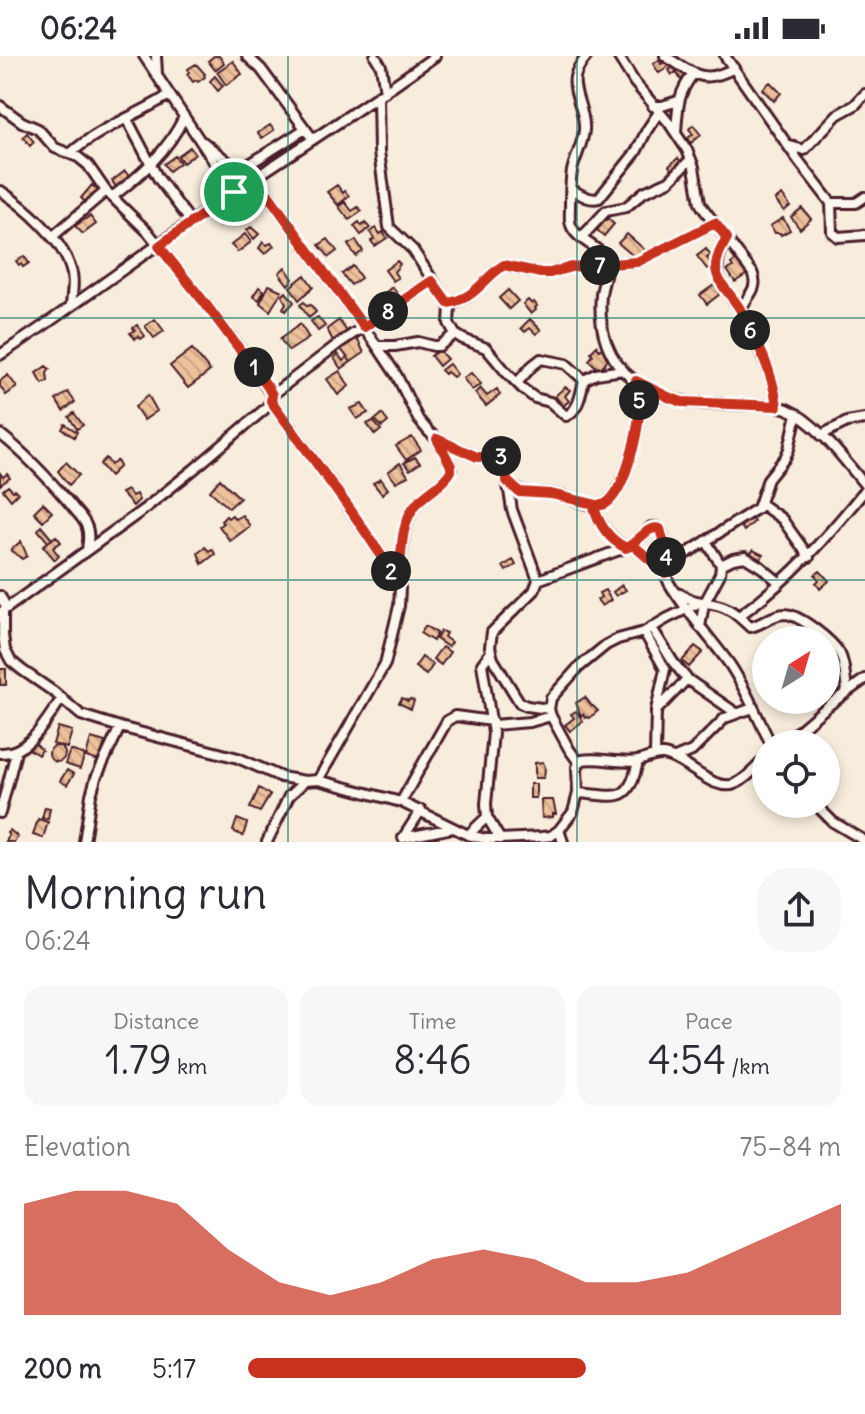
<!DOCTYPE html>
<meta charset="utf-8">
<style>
:root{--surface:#fff;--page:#f7f7f7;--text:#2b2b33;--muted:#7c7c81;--accent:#c8321e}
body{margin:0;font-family:Delius,sans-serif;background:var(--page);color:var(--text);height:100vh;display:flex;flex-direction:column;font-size:30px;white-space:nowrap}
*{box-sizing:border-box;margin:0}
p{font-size:26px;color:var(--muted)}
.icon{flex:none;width:44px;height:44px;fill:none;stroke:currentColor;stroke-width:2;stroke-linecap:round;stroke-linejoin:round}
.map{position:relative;height:786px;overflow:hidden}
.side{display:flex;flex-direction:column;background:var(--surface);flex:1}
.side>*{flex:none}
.needle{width:52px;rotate:37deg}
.buttons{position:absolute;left:752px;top:570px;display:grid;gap:16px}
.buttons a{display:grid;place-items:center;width:88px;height:88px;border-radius:50%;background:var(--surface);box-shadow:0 4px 12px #0003;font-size:40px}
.pin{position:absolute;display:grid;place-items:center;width:68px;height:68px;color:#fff;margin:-34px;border:4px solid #fff;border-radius:50%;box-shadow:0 2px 8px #0007}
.km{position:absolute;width:40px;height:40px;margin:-20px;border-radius:50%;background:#222;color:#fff;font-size:22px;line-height:40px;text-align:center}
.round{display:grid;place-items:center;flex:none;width:84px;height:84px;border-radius:32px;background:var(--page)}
.summary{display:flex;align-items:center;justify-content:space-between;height:136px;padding:0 24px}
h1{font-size:44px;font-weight:600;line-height:60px}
.metrics{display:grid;grid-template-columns:repeat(3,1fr);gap:12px;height:136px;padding:8px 24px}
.metrics div{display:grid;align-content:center;border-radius:20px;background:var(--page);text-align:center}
.metrics b{font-size:40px;font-weight:600}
.metrics small{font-size:22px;font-weight:400}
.metrics p{font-size:22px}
.chart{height:224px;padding:16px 24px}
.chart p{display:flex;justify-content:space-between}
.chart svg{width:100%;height:144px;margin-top:8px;fill:var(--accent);opacity:.7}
ul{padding:0 24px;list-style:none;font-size:26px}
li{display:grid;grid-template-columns:128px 96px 1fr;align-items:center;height:60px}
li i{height:20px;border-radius:10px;background:var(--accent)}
.status{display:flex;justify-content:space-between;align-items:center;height:56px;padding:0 40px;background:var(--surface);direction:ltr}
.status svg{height:22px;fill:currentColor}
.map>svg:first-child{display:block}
.building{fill:url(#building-back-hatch);stroke:#4a1f2b;stroke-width:2}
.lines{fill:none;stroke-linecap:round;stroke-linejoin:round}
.minor-casing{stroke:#4a1f2b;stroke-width:14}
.minor{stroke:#fbf7ec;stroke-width:8}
.route-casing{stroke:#fff;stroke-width:16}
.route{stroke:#c8321e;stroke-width:10}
.grid{fill:none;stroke:#0f766e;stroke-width:2;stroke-opacity:0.55}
</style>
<div class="status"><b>06:24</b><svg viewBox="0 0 49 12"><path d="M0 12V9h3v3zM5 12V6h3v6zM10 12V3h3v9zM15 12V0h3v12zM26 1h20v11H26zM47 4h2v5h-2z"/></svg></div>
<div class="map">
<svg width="865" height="786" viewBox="0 0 865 786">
<defs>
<pattern id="building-back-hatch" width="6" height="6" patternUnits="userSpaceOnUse" patternTransform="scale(2)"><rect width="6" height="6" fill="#ecc19b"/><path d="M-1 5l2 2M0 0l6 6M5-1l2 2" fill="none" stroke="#cca586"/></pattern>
</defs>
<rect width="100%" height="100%" fill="#f8ecdc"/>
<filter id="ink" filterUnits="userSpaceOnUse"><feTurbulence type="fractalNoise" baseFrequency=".0125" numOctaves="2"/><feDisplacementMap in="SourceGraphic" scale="16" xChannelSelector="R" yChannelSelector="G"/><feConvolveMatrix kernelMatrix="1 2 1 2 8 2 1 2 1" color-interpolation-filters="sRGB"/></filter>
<g filter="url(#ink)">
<path class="building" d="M214 0H219L224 7 215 14 208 5Z
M659 4 661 8 668 4 671 9 659 17 653 8Z
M233 5 242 18 226 29 217 16Z
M196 8 205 18 204 19 205 21 198 26 196 24 193 26 187 18 189 16 188 13Z
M677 8 686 21 681 24 676 16 672 19 669 14Z
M215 20 223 30 218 35 210 25Z
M770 26 781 37 774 45 762 33Z
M270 69 274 74 262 82 258 77Z
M693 69 701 79 691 87 688 82 693 78 689 73Z
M27 77 34 86 30 90 23 81Z
M190 91 195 98 183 107 178 100Z
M175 100 180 107 169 115 164 108Z
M678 102 682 107 673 115 669 110Z
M125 115 131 123 118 134 112 125Z
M92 129 101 137 89 150 81 142Z
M337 129 343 137 345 135 349 140 338 149 327 136Z
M782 139 790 150 784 155 775 144Z
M345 146 352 155 358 151 362 155 349 164 339 151Z
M802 152 811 163 800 173 791 161Z
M90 160 96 168 83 178 75 170Z
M605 160 614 168 604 180 597 174 602 168 599 166Z
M783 162 790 174 781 179 780 177H775L770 170Z
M359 166 362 170 365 167 370 172 361 179 354 170Z
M251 171 259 178 254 183 247 174Z
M376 172 380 178 383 176 387 182 375 190 371 185 374 183 370 176Z
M245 178 251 186 238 196 231 189Z
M627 178 645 194 637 203 618 187Z
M328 183 337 195 329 201 319 189Z
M356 184 363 195 356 200 348 189Z
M263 186 267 189 271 187 274 190 265 198 259 192Z
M706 193 711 199 707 202 713 209 707 213 697 200Z
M24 200 29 207 23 211 21 208 19 209 16 205Z
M736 204 739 208 744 207 748 214 745 217 746 219 735 226 727 214 733 211 731 208Z
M397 205 400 208 394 216 398 222 393 225 385 214Z
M353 210 361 222 351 229 342 218Z
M285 211 293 223 288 229 279 217Z
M305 219 313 231 299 244 290 231Z
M269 229 282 235 270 255 260 247Z
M714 229 720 238 707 248 700 239Z
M259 231 264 235 259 244 253 240Z
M392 231 400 241 392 248 385 237Z
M508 234 518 245 509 253 499 242Z
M286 236 294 246 286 255 283 252 286 247 282 240Z
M528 244 532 248 534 246 537 250 535 252 536 254 531 258 523 248Z
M304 246 307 250 311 249 316 256 309 262 300 249Z
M318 261 325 270 318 275 311 265Z
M155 263 164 275 154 282 145 270Z
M530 263 541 274 536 278 530 272 525 276 521 272Z
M339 264 348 277 334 287 327 273Z
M300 268 309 282 289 295 280 283Z
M137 269 145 280 141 283 138 280 135 283 130 277 135 274 133 272Z
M357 282 364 297 351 306 340 292Z
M597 290 599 294 603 292 611 300 599 314 589 304 593 299 591 296Z
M192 293 210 315 188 332 170 310Z
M439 294 447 303 439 310 431 300Z
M338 298 343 305 347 301 351 306 341 313 334 302Z
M449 308 457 318 453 321 447 316 445 318 441 314Z
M46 310 50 313 47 317 48 325 43 328 36 317Z
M340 315 349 330 338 339 327 323Z
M471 317 481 328 472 334 463 322Z
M8 319 17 331 6 339 0 330V325Z
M565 331 570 334 565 340 569 345 563 350 555 340Z
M480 332 487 340 497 333 500 339 486 350 475 337Z
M68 336 75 346 63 355 56 344Z
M148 339 157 355 144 364 135 351Z
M362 348 368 357 357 363 350 353Z
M74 357 83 369 77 373 69 361Z
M382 358 388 366 382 371 375 364Z
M373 365 381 374 375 379 367 368Z
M65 368 77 376 74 381 62 373Z
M412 381 421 394 406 404 396 390Z
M415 401 420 407 410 414 404 407Z
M106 402 111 409 117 405 120 410 110 420 100 408Z
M66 406 79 419 69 429 58 415Z
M400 407 408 420 396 426 388 416Z
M0 417 3 421 7 418 10 422 0 429Z
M220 423 240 442 229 452 210 435Z
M381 423 388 433 382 438 373 427Z
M8 430 13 435 15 434 18 437 11 444 3 434Z
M127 434 132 440 136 438 139 444 133 450 121 437Z
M43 447 52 456 43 465 34 456Z
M232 459 235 463 242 459 250 470 230 485 219 470 223 467 221 465 226 460 228 462Z
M750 461 754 466 744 475 740 469Z
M41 470 52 483 48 486 38 474Z
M56 480 61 486 53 492 59 500 55 504 43 490Z
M21 485 27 500 22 503 11 494Z
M205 491 209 495 212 493 215 498 202 508 198 497Z
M753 494 763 499 761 503 750 499Z
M513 504 516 509 506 515 503 510Z
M820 515 829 525 820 533 816 527 819 524 815 519Z
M622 529 626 534 616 540 613 536Z
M605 534 611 544 602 550 597 544 601 541 599 537Z
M425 570 437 577 433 585 420 577Z
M441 575 446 577 444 581 451 586 448 591 436 583Z
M695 590 703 596 689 611 682 605Z
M442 591 450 596 441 609 433 603Z
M422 601 433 609 426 619 415 611Z
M0 613H6V629H0Z
M585 641 592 650H593L598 655 589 662 587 661 585 662 583 658 581 660 576 647Z
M402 642 408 645 410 643 414 645 411 653 399 647Z
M576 655 583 665 570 675 565 669 574 662 571 658Z
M58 671 72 675 67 692 53 688Z
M91 682 105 686 99 705 86 701Z
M34 687 42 694 38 699 29 693Z
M49 698a8 8 0 1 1 16 0a8 8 0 1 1-16 0Z
M70 694 85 699 80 713 65 708Z
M543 706 545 711 544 722H535V707Z
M67 714 74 718 67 729 60 725Z
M530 728H536V742H530Z
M259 732 270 739 260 756 250 752Z
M541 744H553L556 758H553V761L542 762Z
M45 751 50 752 48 763 42 762Z
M38 763 48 766 43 782 33 779Z
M237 763 247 767 243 780 233 775Z
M10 774 18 781 14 786H6L9 779 7 777Z"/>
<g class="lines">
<g class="minor-casing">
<path id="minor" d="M144 0 234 136
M156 0 157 18
M247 0 261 13 312 82
M375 0 381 10 385 36
M587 0C582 6 577 13 575 21 572 37 586 56 584 74 583 88 575 101 572 115 570 127 570 139 570 151 570 157 569 164 571 169 577 187 604 189 606 209 607 219 602 229 601 239 598 272 607 305 635 325 674 352 707 347 752 349 763 349 776 348 787 353 817 366 845 405 865 429
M618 0 635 27 669 67 687 94 694 111 700 147 703 152 752 216C760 233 747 239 741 254 755 287 773 313 777 350
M665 0C692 16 702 30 734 12
M725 0 798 104 831 147 832 176 838 181 865 179
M378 41 379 96 389 171 413 194 450 251 449 267 455 278 463 283 486 292 506 316 523 333 535 342 550 346 566 360C579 354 581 337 584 324
M0 50 22 66 38 73 55 92 78 101 88 109 106 135 148 176 204 246 246 301 272 339 271 345 266 352 193 414 143 454 0 557
M653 50H662L678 45
M127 63 158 122 191 166
M676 76C678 51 677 39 693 18
M203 86 227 105 247 128
M790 90 804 94 837 59 855 49 865 38
M70 98C98 72 137 60 169 39
M237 116 305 73
M256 122 377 290 397 320 418 363 429 376 437 383 477 401 499 399 504 403 512 454 538 524 534 535 492 576 490 591 493 603 520 647 527 650 549 653
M571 133C580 138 589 145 599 142L636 96 647 74 659 56
M1 135C25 151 61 182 70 211 75 223 72 237 71 249
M112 141C141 119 168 95 184 61
M831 147H856L865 141
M52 181 106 135
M581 182 606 155 626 151 644 136 669 125 691 103
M727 182C709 219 718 223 741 254
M448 247C477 243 482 222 504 209L541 217H550L571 211 637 206 715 167
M377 290H395L418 286 434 290H439L455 278
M0 299C78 248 153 190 231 138 299 92 369 48 435 0
M517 327 532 310 541 303 566 308 584 324 596 318 623 314
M272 339 338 288 432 225
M271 345 335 432 396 521 400 532 399 550 385 608 318 724
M0 378C27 399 49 423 71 449 76 456 83 462 86 469 90 477 88 486 87 494
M821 379 847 366 865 363
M507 425C520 441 535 435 552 438 566 440 588 451 601 449 623 446 639 375 639 356 640 345 637 335 636 325
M593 448C598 467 609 482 626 492
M761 448 782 463 809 501
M633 489 665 517
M666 508 689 496 758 452 768 423 785 402 789 393 797 358
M721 509 733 503 745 501 761 511 780 527
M538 524 633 489 651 471H656L660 473C669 490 660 511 669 527 686 555 708 579 728 606 744 628 758 663 771 688
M399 525C403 499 399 466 419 445 429 434 443 429 451 415V410L437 383
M680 538C695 547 701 545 717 549 731 552 740 562 750 571 762 569 772 558 785 558 800 559 832 584 840 598 845 608 845 623 847 634
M0 540 7 552
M3 555V579L5 594 11 605 22 614 54 636 81 659 120 671 238 702 281 721 305 725
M739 560C788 525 827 481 865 434
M700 571 704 548 720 518 721 509 706 485
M652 572 673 606 687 623 736 657
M644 576 665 613 656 654 655 699
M491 596 482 608 493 677 486 748 487 761 500 783
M657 654 687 623
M493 669 530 666 551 660
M783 688 829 649 865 623
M0 697C29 699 47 663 62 642
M675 702 692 695 725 662 753 652
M579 707 569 693 551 660 549 653 551 642 578 612 606 589 618 583 644 576 668 562 699 547
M578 737C617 740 629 749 638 705
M401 746 447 665 455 660 492 665
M815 748 833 766 865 785
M0 757 16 696
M559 774 563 786
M468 779 487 761
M403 782 453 772
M403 782 421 754
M84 786 91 739 96 722 120 671
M267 786 289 740 305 725 318 724 401 746 468 779 486 783H500L541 781 551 780 559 774 573 756 578 737 577 711 582 704C600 701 620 708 638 705 647 703 654 698 663 699 686 702 714 739 737 727 748 722 757 710 766 702"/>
</g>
<use href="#minor" class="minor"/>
</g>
</g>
<g class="lines" filter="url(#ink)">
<g class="route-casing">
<path id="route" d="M234 136 159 190 204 246 268 331 272 339 271 345 352 456 399 526C402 499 399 466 418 446 429 434 443 429 451 415V410L437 383 477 401H502L506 410 507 425 519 436 551 438 593 448C598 467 608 483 626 492 640 486 647 468 660 473L666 494 665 517 633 489 626 492C608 483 598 467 593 448 597 449 601 450 605 448 625 437 638 377 639 356 640 345 637 335 636 325L668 341 682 346 777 350C773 316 757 285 741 255 734 241 717 228 716 212 716 201 722 191 727 182L715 167 637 206 571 211 550 217H541L504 209C482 223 477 242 448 247L432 225 364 271 256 122 234 136"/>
</g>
<use href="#route" class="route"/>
</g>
<path class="grid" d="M288 0V786M577 0V786M0 262H865M0 524H865"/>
</svg>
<div class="buttons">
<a><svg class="needle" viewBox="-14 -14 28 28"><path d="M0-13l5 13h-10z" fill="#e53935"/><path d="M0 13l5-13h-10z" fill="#7c7c81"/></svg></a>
<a><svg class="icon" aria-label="locate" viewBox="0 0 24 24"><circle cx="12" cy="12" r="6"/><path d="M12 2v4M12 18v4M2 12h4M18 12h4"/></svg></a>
</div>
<div class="pin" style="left:234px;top:136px;background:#1e9e55"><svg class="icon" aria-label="arrive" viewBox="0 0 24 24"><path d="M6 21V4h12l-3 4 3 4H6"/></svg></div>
<b class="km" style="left:254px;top:311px">1</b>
<b class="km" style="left:391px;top:515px">2</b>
<b class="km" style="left:501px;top:400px">3</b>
<b class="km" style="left:666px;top:501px">4</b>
<b class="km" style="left:639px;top:344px">5</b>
<b class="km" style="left:750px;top:274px">6</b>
<b class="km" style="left:600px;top:209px">7</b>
<b class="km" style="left:388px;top:255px">8</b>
</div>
<section class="side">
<div class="summary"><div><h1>Morning run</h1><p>06:24</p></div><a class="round"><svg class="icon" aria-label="share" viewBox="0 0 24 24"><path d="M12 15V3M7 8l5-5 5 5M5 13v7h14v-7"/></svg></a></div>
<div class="metrics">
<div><p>Distance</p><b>1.79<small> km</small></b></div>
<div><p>Time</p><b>8:46</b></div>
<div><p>Pace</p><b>4:54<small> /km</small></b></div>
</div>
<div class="chart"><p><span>Elevation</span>75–84 m</p>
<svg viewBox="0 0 160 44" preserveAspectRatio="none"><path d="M0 44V10L10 6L20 6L30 10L40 24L50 34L60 38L70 34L80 27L90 24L100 27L110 34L120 34L130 31L140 24L150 17L160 10V44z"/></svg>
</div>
<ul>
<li><b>200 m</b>5:17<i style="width:57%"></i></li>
</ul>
</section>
